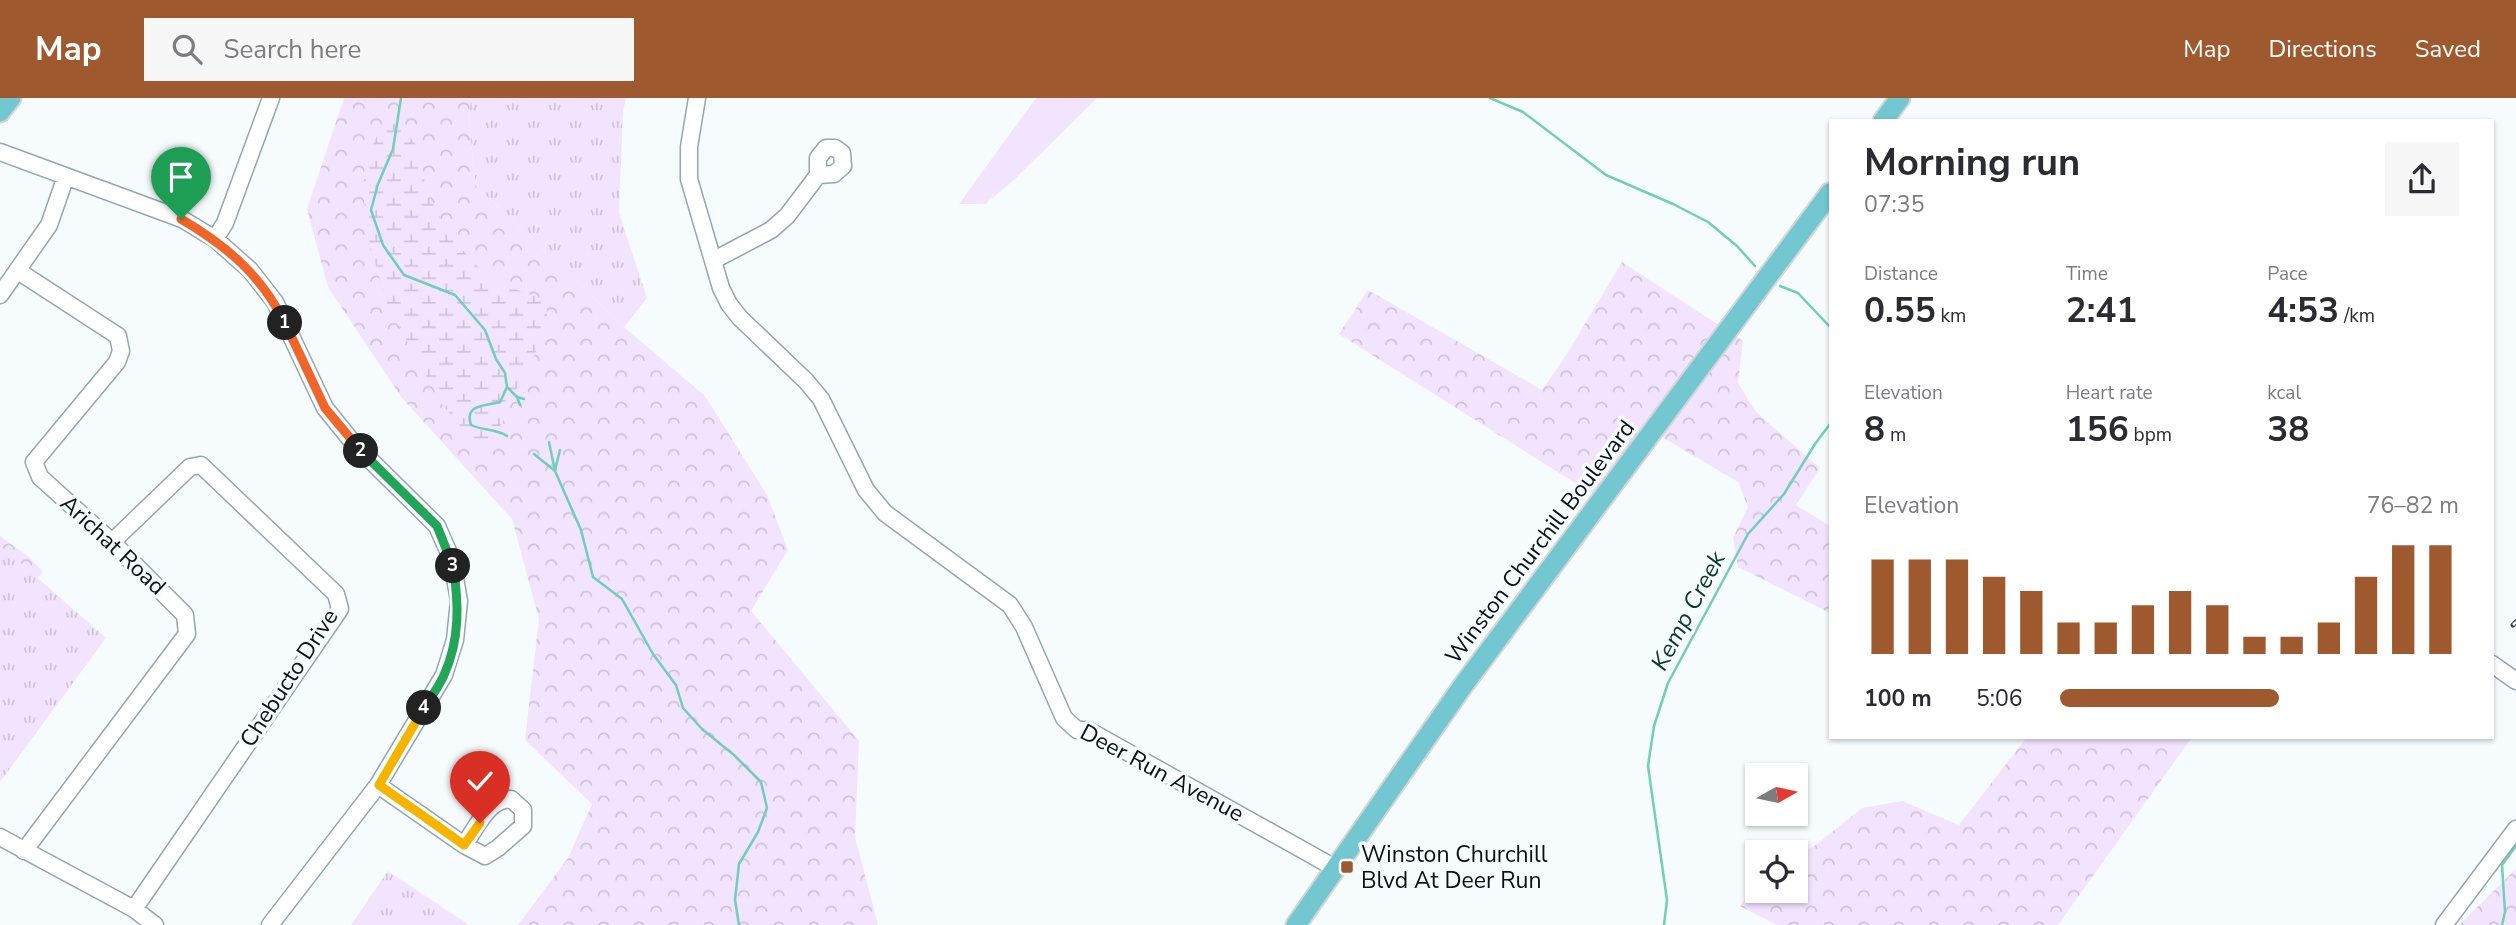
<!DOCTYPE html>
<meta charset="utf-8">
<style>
:root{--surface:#fff;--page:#f7f7f7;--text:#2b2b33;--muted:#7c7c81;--accent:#9f592e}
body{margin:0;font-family:"Nunito Sans",sans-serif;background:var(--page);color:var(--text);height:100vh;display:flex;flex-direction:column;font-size:26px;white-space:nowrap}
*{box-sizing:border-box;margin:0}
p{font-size:23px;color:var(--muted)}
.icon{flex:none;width:38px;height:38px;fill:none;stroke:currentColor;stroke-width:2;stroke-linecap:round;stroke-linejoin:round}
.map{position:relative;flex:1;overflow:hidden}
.side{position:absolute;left:1829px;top:21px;width:665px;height:620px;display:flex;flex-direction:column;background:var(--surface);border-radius:0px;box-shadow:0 2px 5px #0004}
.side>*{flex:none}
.needle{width:46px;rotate:81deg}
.fabs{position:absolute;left:1745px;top:665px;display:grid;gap:14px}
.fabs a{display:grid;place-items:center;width:63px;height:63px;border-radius:0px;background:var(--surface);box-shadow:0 2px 5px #0004;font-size:35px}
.pin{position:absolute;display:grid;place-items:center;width:60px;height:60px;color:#fff;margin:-72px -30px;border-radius:50% 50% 50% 0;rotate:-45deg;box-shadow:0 0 7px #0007}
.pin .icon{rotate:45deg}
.km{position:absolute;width:35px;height:35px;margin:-18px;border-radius:50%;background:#222;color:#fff;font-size:19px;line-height:35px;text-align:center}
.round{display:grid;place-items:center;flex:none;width:74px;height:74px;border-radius:0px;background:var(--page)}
.overview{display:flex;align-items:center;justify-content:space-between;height:119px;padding:0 35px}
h1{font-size:38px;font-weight:700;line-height:52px}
.metrics{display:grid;grid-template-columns:repeat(3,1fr);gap:10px;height:119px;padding:7px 35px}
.metrics div{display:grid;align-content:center}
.metrics b{font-size:35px;font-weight:700}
.metrics small{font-size:19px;font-weight:400}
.metrics p{font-size:19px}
.chart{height:196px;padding:14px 35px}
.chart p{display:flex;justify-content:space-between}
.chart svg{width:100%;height:126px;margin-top:7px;stroke:var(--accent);stroke-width:6}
ul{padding:0 35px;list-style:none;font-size:23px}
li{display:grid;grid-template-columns:112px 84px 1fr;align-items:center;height:52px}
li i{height:18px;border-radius:9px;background:var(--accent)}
header{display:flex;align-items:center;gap:42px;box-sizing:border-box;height:98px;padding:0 35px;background:var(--accent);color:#fff}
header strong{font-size:33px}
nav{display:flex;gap:38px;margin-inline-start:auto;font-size:24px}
.search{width:490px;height:63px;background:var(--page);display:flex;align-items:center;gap:18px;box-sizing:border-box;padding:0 24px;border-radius:0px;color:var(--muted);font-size:26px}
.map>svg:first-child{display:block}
.grass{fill:#f2e4fe}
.forest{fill:url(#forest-crowns)}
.wetland{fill:url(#wetland-marsh)}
.park{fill:url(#park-tufts)}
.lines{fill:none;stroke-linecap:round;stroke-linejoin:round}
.stream{stroke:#70cfb4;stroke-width:2.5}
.minor-casing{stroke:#92a6b5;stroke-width:19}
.major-casing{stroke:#d3d4d5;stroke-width:23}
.minor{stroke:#fff;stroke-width:16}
.major{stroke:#72c7d0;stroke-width:19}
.rail-casing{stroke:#40474c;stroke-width:5}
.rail{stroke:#f6fbfe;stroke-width:2.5;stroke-dasharray:8;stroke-linecap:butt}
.split-1-casing{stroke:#fff;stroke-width:14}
.split-2-casing{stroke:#fff;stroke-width:14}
.split-3-casing{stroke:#fff;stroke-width:14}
.split-4-casing{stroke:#fff;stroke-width:14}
.split-5-casing{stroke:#fff;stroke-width:14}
.split-6-casing{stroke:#fff;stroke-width:14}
.split-1{stroke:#f0652b;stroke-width:9}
.split-2{stroke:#f0652b;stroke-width:9}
.split-3{stroke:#22a559;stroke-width:9}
.split-4{stroke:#22a559;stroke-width:9}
.split-5{stroke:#f5b400;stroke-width:9}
.split-6{stroke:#f5b400;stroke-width:9}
.poi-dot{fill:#9f592e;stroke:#f6fbfe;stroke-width:2.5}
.labels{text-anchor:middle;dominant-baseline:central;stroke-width:7;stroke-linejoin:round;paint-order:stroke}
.street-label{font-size:23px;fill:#0a1117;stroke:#f6fbfe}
.poi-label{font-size:23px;fill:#0a1117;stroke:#f6fbfe;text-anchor:start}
.water-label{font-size:24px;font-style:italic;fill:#09372c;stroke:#f6fbfe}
</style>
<header>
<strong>Map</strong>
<div class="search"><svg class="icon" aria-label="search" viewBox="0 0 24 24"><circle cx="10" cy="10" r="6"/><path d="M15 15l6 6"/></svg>Search here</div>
<nav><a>Map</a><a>Directions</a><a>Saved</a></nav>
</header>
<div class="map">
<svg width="2516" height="827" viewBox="0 0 2516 827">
<defs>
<pattern id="forest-crowns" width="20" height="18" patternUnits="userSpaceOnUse" patternTransform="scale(1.75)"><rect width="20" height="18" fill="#f2e4fe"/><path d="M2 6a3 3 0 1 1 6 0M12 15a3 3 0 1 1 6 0" fill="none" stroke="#cec3d9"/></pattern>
<pattern id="wetland-marsh" width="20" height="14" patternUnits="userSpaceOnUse" patternTransform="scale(1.75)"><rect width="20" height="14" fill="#f2e4fe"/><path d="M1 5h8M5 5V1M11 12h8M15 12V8" fill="none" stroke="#cec3d9"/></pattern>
<pattern id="park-tufts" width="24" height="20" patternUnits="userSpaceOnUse" patternTransform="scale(1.75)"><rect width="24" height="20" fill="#f2e4fe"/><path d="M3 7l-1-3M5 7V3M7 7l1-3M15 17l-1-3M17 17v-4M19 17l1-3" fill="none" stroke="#cec3d9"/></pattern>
</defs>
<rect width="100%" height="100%" fill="#f6fbfe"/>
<path class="grass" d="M1036 0H1097L1015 81 990 102 996 91 986 106H959Z"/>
<path class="forest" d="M344 0H471L469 26 476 88 624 229 705 298 767 397 788 452 751 513 859 643 855 739 878 827H518L568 760 592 706 525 642 539 521 512 421 402 300 328 189 307 111Z
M1622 164 1743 243 1738 285 1756 314 1820 370 1796 407 1830 428V515L1738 469 1733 440 1748 409 1738 384 1645 329 1594 397 1339 236 1368 192 1542 292 1565 259Z
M0 438 29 459 43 474 0 524Z
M2027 639H2192L2058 827H1777L1740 808 1757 787V793H1796V758L1816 747 1862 710 1902 703 1959 727Z
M2516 771V827H2460L2462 824Z"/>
<path class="wetland" d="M393 18 418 49 427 95 451 140 492 183 546 202 548 230 516 292 503 324 481 353 442 306 388 209 369 144 363 94 365 65 381 29Z"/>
<path class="park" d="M471 0H626L623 13 619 115 647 200 624 229 476 88 469 26Z
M0 447 106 540 0 684Z
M388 773 469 827H351Z"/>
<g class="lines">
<path class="stream" d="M401 0 393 51 378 86 371 112 383 147 404 177 455 197 485 232 496 261 505 275 507 289 500 304C485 308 464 306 471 327 483 333 495 330 507 338
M1490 0 1523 14 1606 77 1673 106 1708 124 1737 148 1755 168
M1780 188 1798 195 1830 229
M507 289 517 299 524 301
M517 299 520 307
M549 344 555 373
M534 356 555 373 581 432 593 479 622 501 653 556 676 587 683 610 702 631 734 657 761 684 767 710 758 734 739 766 735 802 739 827
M555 372 560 352
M1664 827 1667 802 1648 668 1654 628 1668 585 1748 436 1784 396 1815 346 1830 326
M2502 827 2505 814 2502 767 2516 748"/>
<g class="minor-casing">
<path id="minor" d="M697 0 689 49V81L721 190 729 206 740 220 806 283 821 301 866 392 885 415 1010 507 1024 529 1064 620 1077 632H1088L1335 770
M826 50H835L842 55 843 68 834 76 818 77V60Z
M0 54 182 121 215 141 250 172 275 204 325 310 355 347 437 428 452 462 459 503 455 542 444 577 378 687 270 827
M215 141 225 125 271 0
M714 162 771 132 787 118 818 77
M18 173 118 238 121 253 117 264 34 364 40 379 112 444 185 517 187 536 24 753
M0 197 49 127 66 78
M112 444 190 369 201 367 336 496 340 511 134 811
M2492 566 2516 583
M378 687 464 747 485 758 498 750 523 728V712L511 701C488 701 477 729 464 747
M0 739 134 811 155 827
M2444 827 2516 731"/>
</g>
<g class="major-casing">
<path id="major" d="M0 14 11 0
M1883 23 1900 0
M1296 827 1462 589 1830 95"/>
</g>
<use href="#minor" class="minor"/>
<use href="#major" class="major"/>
<g class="rail-casing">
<path id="rail" d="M2513 527 2516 524"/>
</g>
<use href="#rail" class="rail"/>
</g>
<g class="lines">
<g class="split-1-casing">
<path id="split-1" d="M181 121C227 148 261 177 285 225"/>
</g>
<g class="split-2-casing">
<path id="split-2" d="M285 225 325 310 361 353"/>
</g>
<g class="split-3-casing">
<path id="split-3" d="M361 353 437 428 453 468"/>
</g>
<g class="split-4-casing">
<path id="split-4" d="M424 610C430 600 439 589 444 577 460 542 459 505 453 468"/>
</g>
<g class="split-5-casing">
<path id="split-5" d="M424 610 379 687 429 722"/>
</g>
<g class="split-6-casing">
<path id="split-6" d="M429 722 464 747 480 725"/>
</g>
<use href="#split-1" class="split-1"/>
<use href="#split-2" class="split-2"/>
<use href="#split-3" class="split-3"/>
<use href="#split-4" class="split-4"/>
<use href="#split-5" class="split-5"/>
<use href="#split-6" class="split-6"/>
</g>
<rect class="poi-dot" x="1340" y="762" width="14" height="14" rx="3.5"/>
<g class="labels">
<g class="street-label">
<text transform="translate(1540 444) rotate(-53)">Winston Churchill Boulevard</text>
<text transform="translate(113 447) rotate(43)">Arichat Road</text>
<text transform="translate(289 580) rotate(-57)">Chebucto Drive</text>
<text transform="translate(1162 675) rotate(28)">Deer Run Avenue</text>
</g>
<g class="poi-label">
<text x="1361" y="756">Winston Churchill<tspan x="1361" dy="26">Blvd At Deer Run</tspan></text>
</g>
<g class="water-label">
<text transform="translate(1688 513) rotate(-62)">Kemp Creek</text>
</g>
</g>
</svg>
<div class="fabs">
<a><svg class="needle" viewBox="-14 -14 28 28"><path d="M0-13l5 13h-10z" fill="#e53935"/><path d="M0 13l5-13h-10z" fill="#7c7c81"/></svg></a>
<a><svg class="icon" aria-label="locate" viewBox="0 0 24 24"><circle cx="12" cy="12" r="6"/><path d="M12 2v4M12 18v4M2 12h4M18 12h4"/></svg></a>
</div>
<div class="pin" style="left:181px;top:121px;background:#1e9e55"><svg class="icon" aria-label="arrive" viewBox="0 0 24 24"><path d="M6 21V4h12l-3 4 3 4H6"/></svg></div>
<div class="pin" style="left:480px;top:725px;background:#d93025"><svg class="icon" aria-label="check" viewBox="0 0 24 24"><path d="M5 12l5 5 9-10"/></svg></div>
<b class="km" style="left:285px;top:225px">1</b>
<b class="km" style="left:361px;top:353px">2</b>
<b class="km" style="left:453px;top:468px">3</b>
<b class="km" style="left:424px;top:610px">4</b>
<section class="side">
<div class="overview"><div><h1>Morning run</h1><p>07:35</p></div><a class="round"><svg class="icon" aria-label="share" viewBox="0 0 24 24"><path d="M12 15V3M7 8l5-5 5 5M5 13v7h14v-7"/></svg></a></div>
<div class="metrics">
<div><p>Distance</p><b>0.55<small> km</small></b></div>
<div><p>Time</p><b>2:41</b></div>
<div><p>Pace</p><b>4:53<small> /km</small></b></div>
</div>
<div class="metrics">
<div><p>Elevation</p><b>8<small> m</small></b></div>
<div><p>Heart rate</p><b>156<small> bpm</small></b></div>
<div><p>kcal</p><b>38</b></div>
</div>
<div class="chart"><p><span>Elevation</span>76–82 m</p>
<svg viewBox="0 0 160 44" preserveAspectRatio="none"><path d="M5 44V11M15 44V11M25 44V11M35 44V17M45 44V22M55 44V33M65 44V33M75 44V27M85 44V22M95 44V27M105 44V38M115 44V38M125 44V33M135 44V17M145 44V6M155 44V6"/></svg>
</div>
<ul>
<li><b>100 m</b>5:06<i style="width:55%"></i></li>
</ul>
</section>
</div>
